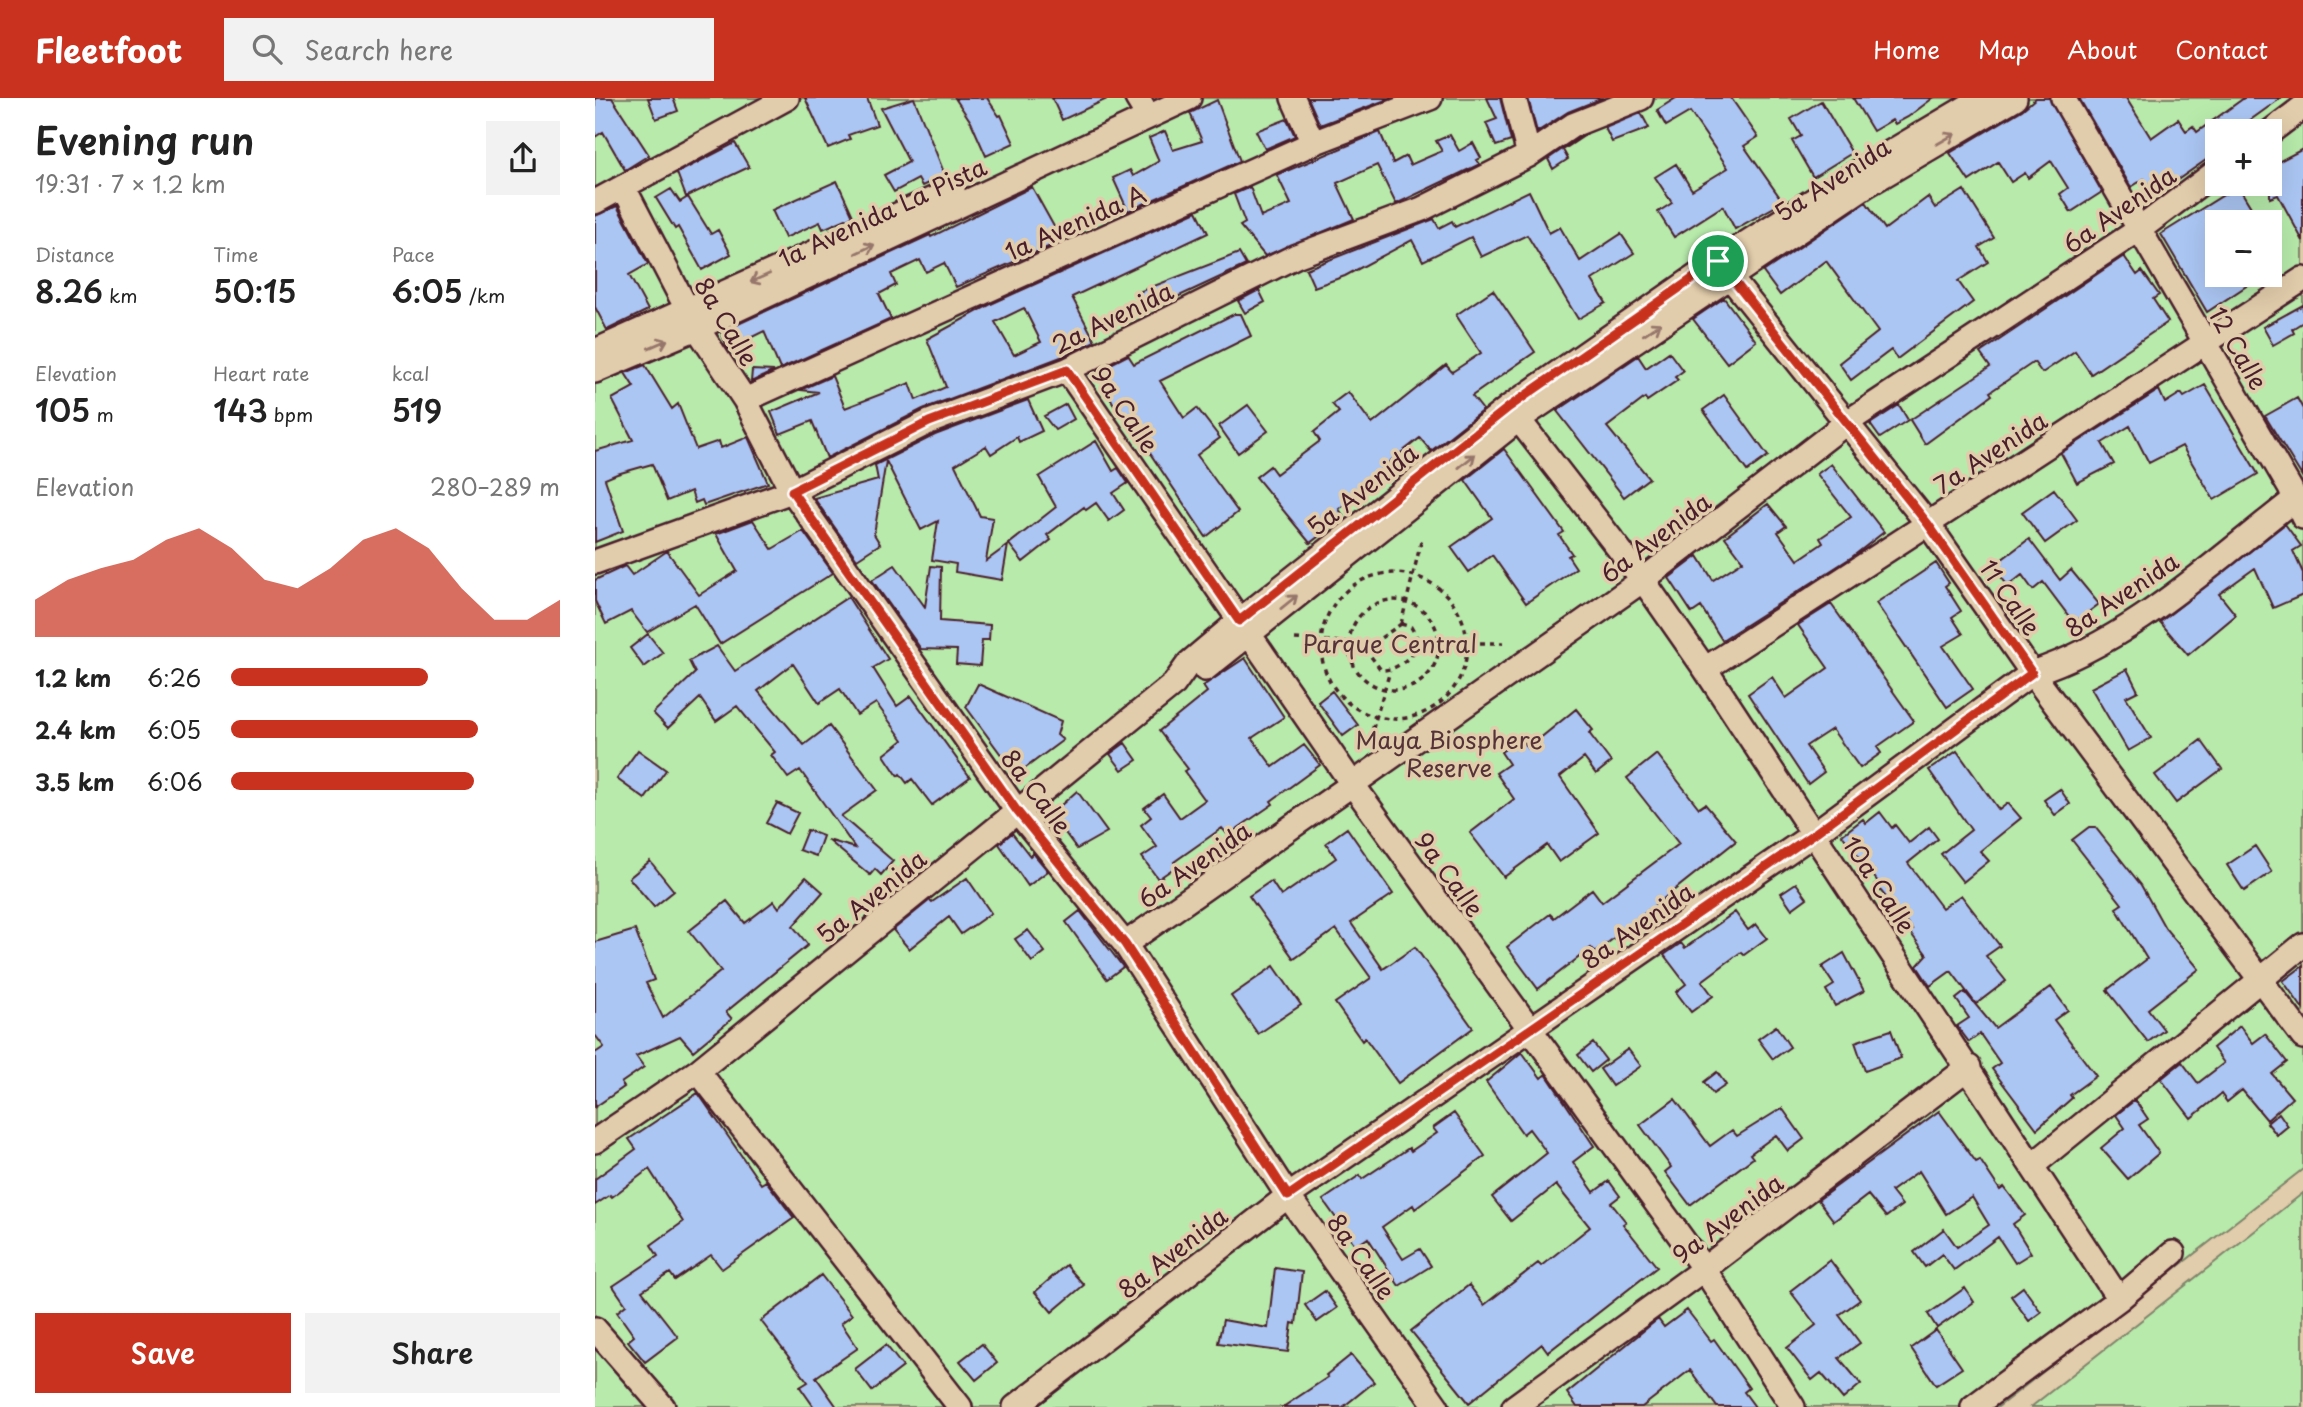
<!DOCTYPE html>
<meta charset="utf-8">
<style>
:root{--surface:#fff;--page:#f2f2f2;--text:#222;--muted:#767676;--accent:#c8321e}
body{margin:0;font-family:"Playpen Sans",sans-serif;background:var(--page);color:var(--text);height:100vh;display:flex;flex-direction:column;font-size:26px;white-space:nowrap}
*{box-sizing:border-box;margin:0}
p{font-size:23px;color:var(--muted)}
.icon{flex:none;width:38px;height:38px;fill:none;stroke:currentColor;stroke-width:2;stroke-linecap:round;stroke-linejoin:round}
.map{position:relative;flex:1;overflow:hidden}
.panel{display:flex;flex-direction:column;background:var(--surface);width:595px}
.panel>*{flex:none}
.controls{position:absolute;left:1610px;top:21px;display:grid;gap:14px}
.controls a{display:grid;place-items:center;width:77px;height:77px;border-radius:0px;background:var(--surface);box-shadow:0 7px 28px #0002;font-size:35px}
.pin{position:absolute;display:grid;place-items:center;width:60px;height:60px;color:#fff;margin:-30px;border:4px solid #fff;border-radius:50%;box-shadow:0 2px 7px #0007}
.round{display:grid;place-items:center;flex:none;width:74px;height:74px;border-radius:0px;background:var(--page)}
.overview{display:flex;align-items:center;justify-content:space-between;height:119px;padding:0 35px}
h1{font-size:38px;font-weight:600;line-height:52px}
.figures{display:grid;grid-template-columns:repeat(3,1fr);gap:10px;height:119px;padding:7px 35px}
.figures div{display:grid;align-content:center}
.figures b{font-size:30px;font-weight:600}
.figures small{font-size:19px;font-weight:400}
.figures p{font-size:19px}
.chart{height:196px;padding:14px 35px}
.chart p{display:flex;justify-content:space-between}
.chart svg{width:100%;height:126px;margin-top:7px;fill:var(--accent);opacity:.7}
.button{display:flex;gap:14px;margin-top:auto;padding:14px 35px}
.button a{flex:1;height:80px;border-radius:0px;background:var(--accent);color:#fff;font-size:28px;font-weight:600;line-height:80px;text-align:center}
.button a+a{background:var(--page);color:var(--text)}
ul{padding:0 35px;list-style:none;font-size:23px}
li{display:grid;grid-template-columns:112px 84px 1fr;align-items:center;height:52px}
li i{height:18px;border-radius:9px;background:var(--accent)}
header{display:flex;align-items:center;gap:42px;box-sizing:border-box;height:98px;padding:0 35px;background:var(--accent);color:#fff}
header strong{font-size:33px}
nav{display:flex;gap:38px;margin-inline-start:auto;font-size:24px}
.search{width:490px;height:63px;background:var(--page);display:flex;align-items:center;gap:18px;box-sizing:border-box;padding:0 24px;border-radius:0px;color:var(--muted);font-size:26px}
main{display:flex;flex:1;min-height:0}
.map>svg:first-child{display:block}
.green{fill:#b7eaab;stroke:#80846b;stroke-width:2;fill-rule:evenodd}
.building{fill:#abc6f3;stroke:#4a1f2b;stroke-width:2;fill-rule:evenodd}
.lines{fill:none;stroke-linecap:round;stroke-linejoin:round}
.minor-casing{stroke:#4a1f2b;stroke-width:28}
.path{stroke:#4a1f2b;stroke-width:3.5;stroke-dasharray:5 5;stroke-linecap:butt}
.minor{stroke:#e1ccab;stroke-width:23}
.oneway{stroke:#96766b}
.route-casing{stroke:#fff;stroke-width:14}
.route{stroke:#c8321e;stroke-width:9}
.labels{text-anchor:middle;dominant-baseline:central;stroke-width:7;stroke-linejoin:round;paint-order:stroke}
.street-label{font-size:24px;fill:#4a1f2b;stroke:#e1ccab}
.park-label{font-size:24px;fill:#553338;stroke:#e1ccab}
</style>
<header>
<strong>Fleetfoot</strong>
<div class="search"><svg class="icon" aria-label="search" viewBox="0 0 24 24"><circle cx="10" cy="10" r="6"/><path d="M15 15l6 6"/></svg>Search here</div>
<nav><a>Home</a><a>Map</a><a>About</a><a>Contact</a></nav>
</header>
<main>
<section class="panel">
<div class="overview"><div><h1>Evening run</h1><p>19:31 · 7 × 1.2 km</p></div><a class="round"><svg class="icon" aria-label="share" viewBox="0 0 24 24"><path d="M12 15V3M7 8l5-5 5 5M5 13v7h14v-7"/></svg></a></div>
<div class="figures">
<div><p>Distance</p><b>8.26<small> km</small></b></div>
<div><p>Time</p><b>50:15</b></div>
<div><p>Pace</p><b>6:05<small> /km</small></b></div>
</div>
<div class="figures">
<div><p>Elevation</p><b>105<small> m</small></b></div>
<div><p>Heart rate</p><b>143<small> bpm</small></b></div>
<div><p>kcal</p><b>519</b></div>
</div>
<div class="chart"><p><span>Elevation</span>280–289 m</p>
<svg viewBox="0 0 160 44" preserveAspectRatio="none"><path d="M0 44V31L10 24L20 20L30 17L40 10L50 6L60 13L70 24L80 27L90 20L100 10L110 6L120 13L130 27L140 38L150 38L160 31V44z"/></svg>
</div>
<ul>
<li><b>1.2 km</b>6:26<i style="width:60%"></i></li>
<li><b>2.4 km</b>6:05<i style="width:75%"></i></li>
<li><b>3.5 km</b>6:06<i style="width:74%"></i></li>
</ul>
<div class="button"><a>Save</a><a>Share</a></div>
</section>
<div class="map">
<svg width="1708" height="1309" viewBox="0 0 1708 1309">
<rect width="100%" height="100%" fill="#e1ccab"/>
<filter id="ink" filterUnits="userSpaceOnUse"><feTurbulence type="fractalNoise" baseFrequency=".0143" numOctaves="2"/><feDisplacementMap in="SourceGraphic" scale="14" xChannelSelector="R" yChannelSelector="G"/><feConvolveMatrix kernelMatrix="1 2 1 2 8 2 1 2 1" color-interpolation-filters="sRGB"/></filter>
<g filter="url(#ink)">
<path class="green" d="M0 0H1708V1071L1403 1309H0ZM1622 33H1675V86H1622ZM1622 124H1675V177H1622Z
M1708 1095V1309H1436Z"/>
<path class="building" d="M0 0H17L54 57 30 72 8 34 0 39Z
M53 0H78L83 13 61 21Z
M210 0H272L282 27 253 37 255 41 233 50Z
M319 0 350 77 327 88 323 81 299 94 289 77 314 64 286 10Z
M360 0H392L404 18 406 17 419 45 391 58 376 24Z
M457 0H514L467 22Z
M713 0H796L725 27Z
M892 0H905L916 43 901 48 891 25 902 21Z
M933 0H1008L973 14 942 34Z
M1081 0H1136L1163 39 1149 48 1188 104 1140 131 1128 108 1079 139 1063 114 1077 105 1060 79 1081 66 1097 92 1133 70 1095 14 1071 28 1062 12Z
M1258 0H1338L1313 19 1300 26 1297 22 1278 33Z
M1441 0H1454L1507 94 1476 114 1465 96 1473 90 1456 63 1433 80 1430 75 1416 84 1403 64 1374 83 1355 55 1427 12Z
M1484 0H1531L1556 40 1583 21 1591 33 1598 28 1602 34 1649 0H1686L1640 33H1622V46L1615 52 1618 57 1561 97 1549 81 1536 89Z
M622 2 645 63 533 113 518 80 535 72 538 78 564 63 554 40 570 33 578 52 607 43 595 15Z
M1226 3 1257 55 1218 79 1197 43 1206 38 1196 21Z
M1046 15 1054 30 1017 44 1010 30Z
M692 21 700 38 670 51 661 33Z
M785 34 798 65 811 58 815 67 847 53 841 43 855 37 864 53 878 45 886 60 882 62 885 66 801 106 782 67 742 85 759 121 670 158 645 128 650 125 639 96 655 89 666 119 696 106 682 77Z
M992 36 968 52 973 61 958 71 953 61 985 39Z
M140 45 154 69 91 99 82 75Z
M1708 51V143L1683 97 1675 100V68Z
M242 83 258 118 228 131 225 124 190 140 177 112Z
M1643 88 1657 111 1645 118 1649 124H1622V177H1668L1612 214 1566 136Z
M437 89 467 143 361 189 349 165 331 174 325 162 296 176 301 187 284 196 296 221 185 271 169 233 133 251 126 234 335 137 336 139Z
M76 91 85 104 93 99 116 136 123 132 136 156 107 172 83 129 80 131 61 100Z
M1369 92 1399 140 1384 149 1393 164 1363 183 1378 204 1302 261 1296 252 1256 282 1244 265 1283 234 1231 163 1185 197 1168 174 1271 104 1290 131 1333 99 1340 110Z
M934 93 954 135 965 129 985 163 1026 136 1039 155 997 182 1011 205 983 221 932 137 886 159 876 139 828 163 817 142 750 178 719 189 711 171 839 121 844 130 857 123 860 129Z
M22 108 53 166 34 177 53 212 12 232 0 209V118Z
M602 113 613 135 477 199 500 243 466 259 328 311 232 360 217 323 185 336 176 314 224 294 205 292 237 278 250 310 315 285 321 302 351 289 332 241 396 206ZM429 210 446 244 419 257 400 224Z
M644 155 651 167 550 214 541 195Z
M1529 158 1542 177 1547 173 1564 197 1558 201 1573 224 1496 276 1480 253 1447 275 1439 264 1395 294 1397 297 1330 346 1315 322 1395 269 1385 255Z
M664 192 670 204 650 215 643 203Z
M898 192 940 254 877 298 888 312 836 353 825 340 788 369 791 373 744 411 749 419 715 445 661 379 675 368 681 376 725 343 719 334 744 314 737 306 753 294 777 326 851 267 857 274 886 255 861 217Z
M1129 200 1161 243 1132 265 1098 221Z
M1708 207V224L1697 231 1699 235 1678 247 1668 229Z
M639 216H646L656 238 565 283 589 320 602 310 625 340 602 357 643 414 611 439 524 309 521 311 502 273 533 257 539 266Z
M1074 254 1088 273 1080 279 1083 282 1052 303 1050 300 1012 329 1054 380 1029 399 962 313 1043 258 1051 270Z
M50 267 77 311 83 306 101 351 124 343 126 350 153 339 173 385 109 407 107 402 100 405 96 393 72 403 57 366 22 376 10 381 28 433 0 444V353L38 342 17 301 39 289 30 275Z
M157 272 179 273 156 284Z
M1610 287 1663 376 1619 402 1587 348 1554 365 1535 328 1507 345 1519 366 1482 385 1466 355 1564 292 1570 305 1586 295 1589 299Z
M1129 297 1173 358 1152 373 1108 312Z
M1702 300 1708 311V380L1670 318Z
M433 302 447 333 424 344 422 339 396 356 391 348 360 367 385 418 398 420 391 463 413 447 407 482 360 474 361 466 337 462 343 423 326 432 291 363 279 436 285 446 262 461 219 400 283 382 280 367 340 337Z
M471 306 479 321 460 332 449 318Z
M653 307 673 333 643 355 624 328Z
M1304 307 1313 322 1285 340 1275 326Z
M501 343 518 373 523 370 533 385 518 395 529 412 514 423 501 405 491 412 489 409 452 437 456 442 428 464 414 446 461 409 444 379Z
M909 351 969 434 964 437 977 456 973 458 981 470 931 505 897 457 874 474 856 449 897 420 870 382Z
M1236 366 1289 434 1257 459 1127 542 1106 509 1097 515 1074 480 1103 458 1118 482 1148 463 1130 439 1173 406 1191 428 1183 434 1203 462 1228 445 1225 440 1256 419 1222 376Z
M1459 391 1482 422 1450 445 1427 414Z
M158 422 177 451 208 433 238 475 125 546 100 506 52 534 36 513 11 526 0 503V482L30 468 37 477 72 453 104 497 142 473 121 436Z
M1690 426 1706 448 1698 453 1708 475V497L1678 510 1660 470 1624 496 1641 517 1593 557 1565 524Z
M1434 441 1465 482 1476 472 1504 506 1479 525 1448 484 1438 492 1427 477 1413 488 1398 468Z
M1341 465 1354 485 1350 488 1366 513 1357 519 1368 536 1348 548 1378 591 1352 609 1281 505Z
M300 467 330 509 336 468 346 469 345 523 395 527 394 542H387L385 568 361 566 362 552 326 551 277 482Z
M253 499 293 561 278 570 302 608 316 598 375 679 337 707 317 681 312 685 305 676 303 678 289 657 308 642 281 605 262 617 245 591 224 605 198 566 163 593 209 647 234 628 282 692 246 718 298 763 286 777 280 771 275 777 233 742 260 750 205 672 193 680 176 657 180 654 142 608 121 623 105 600 73 630 58 615 100 575 94 563 122 548 140 573Z
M1236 506 1319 623 1282 649 1286 655 1265 670 1237 631 1211 648 1229 674 1213 686 1153 596 1177 579 1191 600 1233 570 1203 527Z
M53 536 68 555 49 569 35 550Z
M650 560 689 619 657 640 678 669 709 647 725 667 676 703 678 706 633 737 627 730 579 764 582 768 563 781 547 759 562 749 546 727 556 719 549 710 568 696 585 720 610 702 589 673 593 671 564 633 612 594 608 588Z
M1532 571 1543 593 1531 599 1556 640 1533 653 1496 590Z
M383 586 466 623 462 637 468 642 421 677 371 609Z
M737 593 763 627 748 638 723 604Z
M981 611 998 632 994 635 1016 664 1001 676 989 660 965 679 1004 735 964 764 952 747 909 779 875 735 919 701 901 675 914 666 906 654 926 640 933 650Z
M1606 642 1627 671 1581 705 1560 677Z
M530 645 542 662 527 672 515 656Z
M43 652 71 672 50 701 22 681Z
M1362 653 1404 712 1413 705 1426 720 1385 753 1394 763 1368 784 1346 756 1376 732 1334 672Z
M1062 656 1104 710 1110 706 1141 743 1000 855 996 850 943 891 912 849 955 816 959 820 997 791 1007 804 1084 746 1032 680Z
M1465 691 1475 706 1460 717 1449 702Z
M482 693 512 734 482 751 456 716Z
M182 705 203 715 192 736 171 725Z
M1285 714 1297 730 1300 727 1314 745 1334 729 1343 741 1313 765 1347 810 1366 797 1405 848 1391 858 1411 883 1381 906 1356 873 1335 888 1322 868 1332 857 1314 833 1317 831 1280 786 1283 784 1247 737 1268 721 1271 725Z
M1494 729H1500L1546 787 1570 830 1604 871 1553 911 1569 932 1553 944 1512 892 1552 861 1521 810 1527 806 1477 742Z
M752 730 798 796 756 825 788 871 820 849 878 930 803 985 770 940 767 943 740 905 776 880 741 831 699 861 654 798 676 783 686 798 741 760 731 745Z
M212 732 228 738 221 758 204 752Z
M417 735 435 758 438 755 453 773 433 788 404 746Z
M1660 748 1677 774 1649 793 1632 767Z
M55 763 79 793 59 809 34 780Z
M211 779 228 794 198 828 213 847 131 914 137 921 98 953 85 938 41 958 49 969 26 985 29 989 0 1009V955L9 949 0 937V844L40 832 59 882 51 885 68 920 126 873 94 833 132 803 150 825 179 803 184 810Z
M372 780 396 815 366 836 354 819 314 851 298 832 335 802 337 804Z
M1201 785 1212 800 1197 811 1186 795Z
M485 813 528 869 512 881 471 824Z
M1140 814 1153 832 1161 826 1172 840 1149 857 1146 854 1107 883 1118 898 1096 914 1081 894 1091 886 1069 857 1086 845 1090 850Z
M433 832 450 854 437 864 420 841Z
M1249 855 1269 893 1240 908 1231 892 1239 887 1227 869Z
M679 868 706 907 663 936 636 898Z
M1708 868V911L1688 883Z
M1456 889 1473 912 1459 922 1501 978 1475 997 1477 1000 1442 1031 1397 971 1405 965 1385 936 1374 944 1362 928 1374 920 1361 901 1370 894 1400 930Z
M1181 928 1195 949 1178 961 1163 941Z
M1645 928 1658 945 1670 936 1692 964 1677 976 1697 1000 1672 1022 1647 992 1632 1004 1626 996 1596 1020 1566 981 1587 964 1603 985 1629 965 1618 950Z
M1296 932 1306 960 1270 973 1260 944Z
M998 945 1011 962 996 974 983 957Z
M1033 951 1046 968 1017 988 1005 971Z
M927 954 946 980 951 976 999 1048 978 1064 999 1094 1014 1083 1025 1098 1016 1105 1031 1124 1028 1126 1062 1169 953 1254 947 1246 874 1305 816 1233 874 1187 889 1207 943 1165 946 1168 995 1129 961 1087 916 1123 897 1099 952 1055 934 1031 928 1036 891 984Z
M1122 974 1131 987 1118 996 1109 984Z
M103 995 166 1086 171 1083 199 1120 127 1171 116 1157 80 1182 75 1175 47 1193 83 1239 50 1264 33 1243 39 1238 22 1214 31 1207 18 1188 63 1158 56 1147 88 1124 54 1071 17 1099 15 1097 0 1107V1081L41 1051 34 1041Z
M1080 1001 1115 1048 1137 1032 1142 1038 1187 1010 1209 1041 1193 1053 1181 1037 1155 1056 1158 1060 1095 1107 1070 1074 1076 1069 1045 1027Z
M1540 1002 1553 1021 1544 1027 1564 1055 1533 1081 1506 1050 1530 1030 1521 1017Z
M1344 1013 1381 1064 1385 1062 1405 1092 1409 1089 1430 1117 1418 1126 1436 1155 1420 1165 1403 1139 1359 1172 1347 1156 1330 1169 1319 1154 1349 1131 1362 1149 1394 1127 1377 1099 1351 1116 1324 1073 1296 1093 1307 1107 1291 1119 1273 1097 1239 1123 1223 1102Z
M859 1015 890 1058 820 1111 818 1107 787 1129 808 1161 825 1151 836 1168 804 1188 773 1140 761 1148 728 1102 765 1077 767 1081 814 1050 816 1053 842 1035 838 1030Z
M1684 1015 1693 1028 1682 1037 1672 1025Z
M1235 1162 1265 1202 1244 1217 1265 1245 1244 1260 1266 1286 1248 1301 1226 1275 1217 1282 1192 1250 1221 1227 1195 1193Z
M471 1167 489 1187 457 1214 440 1194Z
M680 1170 707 1174 701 1226 697 1225 693 1254 623 1245 628 1222 673 1230Z
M226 1177 257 1217 246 1225 263 1250 221 1279 242 1309H219L205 1289 213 1284 166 1223Z
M1428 1189 1446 1214 1434 1223 1416 1198Z
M1370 1190 1379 1204 1342 1230 1333 1216Z
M730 1193 742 1210 722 1224 710 1207Z
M1092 1212 1116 1243 1119 1241 1154 1290 1149 1294 1160 1309H1122L1095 1272 1047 1309H982L972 1295 1063 1221 1069 1229Z
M1341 1232 1367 1270 1341 1287 1316 1250Z
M387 1246 402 1265 381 1282 365 1263Z
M291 1247 308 1269 277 1293 260 1271Z
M756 1257 779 1284 748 1309H688L733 1279 731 1277Z"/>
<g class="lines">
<g class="minor-casing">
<path id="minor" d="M542 0 553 18
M698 0 718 45
M919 0 934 57
M1468 0 1695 390 1708 419
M1675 34 1708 9
M29 90 102 230 150 302 197 393 422 713 530 846 693 1098 842 1309
M0 104 192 0
M1126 168 1333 426 1437 575 1708 939
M0 253 358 92
M472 272 758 687 1109 1171 1198 1309
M0 273 102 230 594 0
M150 302 718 45 835 0
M914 309 1048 482 1110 571 1524 1201
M0 464 197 393 334 324 472 272 701 158 827 111 934 57 978 27 1046 0
M610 571 924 321 1272 87 1420 0
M1110 571 1708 181
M530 846 1048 482 1251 325 1545 131 1622 73
M103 973 365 1309
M0 1043 103 973 579 586 594 565 644 523 914 309 1123 163 1264 73 1387 0
M1438 1067 1708 847
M0 1231 68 1309
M420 1309 693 1098 1220 735 1437 575C1537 543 1618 464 1700 401
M919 1309 1109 1171 1374 969
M1378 1309 1524 1201 1578 1155"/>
</g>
<path class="path" d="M726 548a73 73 0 1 1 146 0a73 73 0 1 1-146 0Z
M754 547a45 45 0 1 1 90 0a45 45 0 1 1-90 0Z
M806 526 816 529 825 545C818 558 802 573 786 572L774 556 777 546Z
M806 526 827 440
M700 541 777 546
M825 545H908
M772 650 795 573"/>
<use href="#minor" class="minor"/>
</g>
<defs><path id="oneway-shaft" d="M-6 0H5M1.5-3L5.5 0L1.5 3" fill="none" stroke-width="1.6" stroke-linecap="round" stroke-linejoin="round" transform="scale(1.75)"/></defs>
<g class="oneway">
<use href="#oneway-shaft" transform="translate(1351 41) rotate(-30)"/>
<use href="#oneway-shaft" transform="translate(270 151) rotate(-25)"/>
<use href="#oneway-shaft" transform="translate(165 180) rotate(156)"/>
<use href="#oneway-shaft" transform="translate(1057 231) rotate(-34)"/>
<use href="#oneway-shaft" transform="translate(63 246) rotate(-23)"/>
<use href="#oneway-shaft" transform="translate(872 363) rotate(-39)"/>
<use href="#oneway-shaft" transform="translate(694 504) rotate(-39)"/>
</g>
</g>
<g class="lines" filter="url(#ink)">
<g class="route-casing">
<path id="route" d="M1123 163 1333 426 1437 575 1220 735 693 1098 530 846 422 713 197 393 334 324 472 272 644 523 914 309Z"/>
</g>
<use href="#route" class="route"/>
</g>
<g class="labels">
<g class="street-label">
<text transform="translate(1237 81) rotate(-33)">5a Avenida</text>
<text transform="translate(1524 111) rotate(-35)">6a Avenida</text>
<text transform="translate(287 114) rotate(-25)">1a Avenida La Pista</text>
<text transform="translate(480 124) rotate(-24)">1a Avenida A</text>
<text transform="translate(517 219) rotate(-26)">2a Avenida</text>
<text transform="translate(132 223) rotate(59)">8a Calle</text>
<text transform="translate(1644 250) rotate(60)">12 Calle</text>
<text transform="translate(531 311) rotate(56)">9a Calle</text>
<text transform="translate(1395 354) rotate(-33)">7a Avenida</text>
<text transform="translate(767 391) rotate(-38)">5a Avenida</text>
<text transform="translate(1060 439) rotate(-37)">6a Avenida</text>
<text transform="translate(1526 496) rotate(-34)">8a Avenida</text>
<text transform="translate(1416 499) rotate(55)">11 Calle</text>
<text transform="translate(442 693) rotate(53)">8a Calle</text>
<text transform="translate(599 766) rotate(-35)">6a Avenida</text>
<text transform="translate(855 776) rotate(54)">9a Calle</text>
<text transform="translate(1285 786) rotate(57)">10a Calle</text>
<text transform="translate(276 798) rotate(-39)">5a Avenida</text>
<text transform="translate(1042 827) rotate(-35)">8a Avenida</text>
<text transform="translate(1132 1120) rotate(-37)">9a Avenida</text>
<text transform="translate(577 1154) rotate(-38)">8a Avenida</text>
<text transform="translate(767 1158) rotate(55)">8a Calle</text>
</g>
<g class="park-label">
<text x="795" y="545">Parque Central</text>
<text x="854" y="641">Maya Biosphere<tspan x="854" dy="28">Reserve</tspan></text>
</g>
</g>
</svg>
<div class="controls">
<a>+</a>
<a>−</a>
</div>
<div class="pin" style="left:1123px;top:163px;background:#1e9e55"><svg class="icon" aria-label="arrive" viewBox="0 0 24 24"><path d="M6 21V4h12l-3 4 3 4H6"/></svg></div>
</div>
</main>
